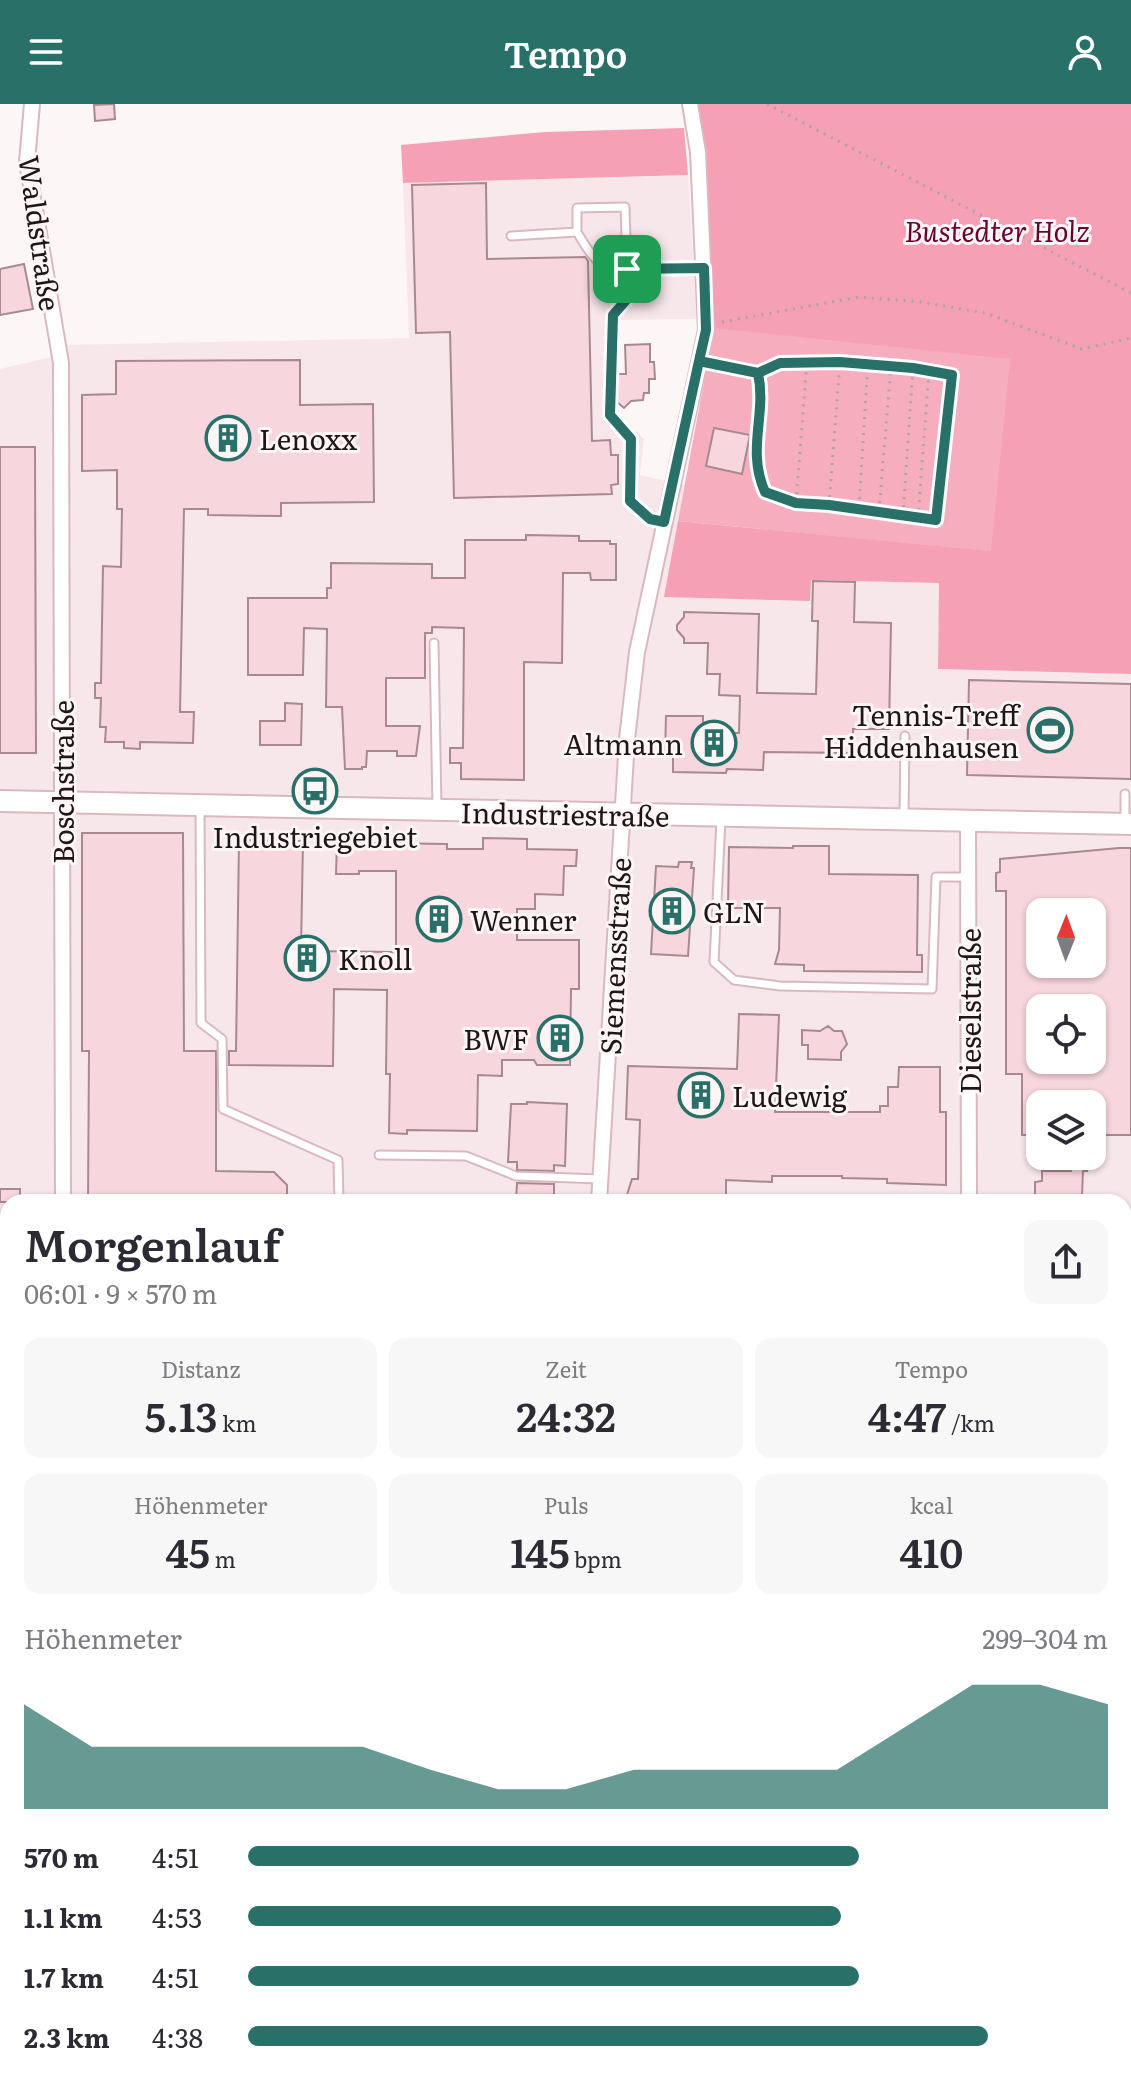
<!DOCTYPE html>
<html lang="de">
<meta charset="utf-8">
<style>
:root{--surface:#fff;--page:#f7f7f7;--text:#2b2b33;--muted:#7c7c81;--accent:#297068}
body{margin:0;font-family:Literata,serif;background:var(--page);color:var(--text);height:100vh;display:flex;flex-direction:column;font-size:30px;white-space:nowrap}
*{box-sizing:border-box;margin:0}
p{font-size:26px;color:var(--muted)}
.icon{flex:none;width:44px;height:44px;fill:none;stroke:currentColor;stroke-width:2;stroke-linecap:round;stroke-linejoin:round}
.map{position:relative;flex:1;overflow:hidden}
.panel{position:absolute;left:0px;top:1090px;width:1132px;height:890px;display:flex;flex-direction:column;background:var(--surface);border-radius:24px 24px 0 0;box-shadow:0 2px 6px #0004}
.panel>*{flex:none}
.needle{width:52px;rotate:1deg}
.controls{position:absolute;left:1026px;top:794px;display:grid;gap:16px}
.controls a{display:grid;place-items:center;width:80px;height:80px;border-radius:16px;background:var(--surface);box-shadow:0 2px 6px #0004;font-size:40px}
.pin{position:absolute;display:grid;place-items:center;width:68px;height:68px;color:#fff;margin:-34px;border-radius:16px;box-shadow:0 4px 12px #0006}
.round{display:grid;place-items:center;flex:none;width:84px;height:84px;border-radius:16px;background:var(--page)}
.summary{display:flex;align-items:center;justify-content:space-between;height:136px;padding:0 24px}
h1{font-size:44px;font-weight:600;line-height:60px}
.metrics{display:grid;grid-template-columns:repeat(3,1fr);gap:12px;height:136px;padding:8px 24px}
.metrics div{display:grid;align-content:center;border-radius:16px;background:var(--page);text-align:center}
.metrics b{font-size:40px;font-weight:600}
.metrics small{font-size:22px;font-weight:400}
.metrics p{font-size:22px}
.chart{height:224px;padding:16px 24px}
.chart p{display:flex;justify-content:space-between}
.chart svg{width:100%;height:144px;margin-top:8px;fill:var(--accent);opacity:.7}
ul{padding:0 24px;list-style:none;font-size:26px}
li{display:grid;grid-template-columns:128px 96px 1fr;align-items:center;height:60px}
li i{height:20px;border-radius:10px;background:var(--accent)}
header{display:flex;justify-content:space-between;align-items:center;height:104px;padding:0 24px;background:var(--accent);color:#fff;font-size:36px;font-weight:600}
.map>svg:first-child{display:block}
.built{fill:#f8e7ea;fill-rule:evenodd}
.green{fill:#f6aebf}
.forest{fill:#f5a0b4}
.water{fill:#d78499}
.lines{fill:none;stroke-linecap:round;stroke-linejoin:round}
.stream{stroke:#d78499;stroke-width:5}
.building{fill:#f7d6dd;stroke:#a78a90;stroke-width:2;fill-rule:evenodd}
.lane-casing{stroke:#d9b9c0;stroke-width:11}
.street-casing{stroke:#d9b9c0;stroke-width:18}
.secondary-casing{stroke:#d9b9c0;stroke-width:24}
.path{stroke:#aca4a5;stroke-width:3;stroke-dasharray:2 6;stroke-linecap:butt}
.lane{stroke:#fff;stroke-width:7}
.street{stroke:#fff;stroke-width:14}
.secondary{stroke:#fff;stroke-width:20}
.route-casing{stroke:#fff;stroke-width:16}
.route{stroke:#297068;stroke-width:10}
.labels{text-anchor:middle;dominant-baseline:central;stroke-width:6;stroke-linejoin:round;paint-order:stroke}
.park-label{font-size:28px;font-style:italic;fill:#6a022f;stroke:#fdf6f7}
.street-label{font-size:28px;fill:#201517;stroke:#fdf6f7}
.poi-label{font-size:28px;fill:#201517;stroke:#fdf6f7;text-anchor:start}
</style>
<header><svg class="icon" aria-label="menu" viewBox="0 0 24 24"><path d="M4 6h16M4 12h16M4 18h16"/></svg>Tempo<svg class="icon" aria-label="person" viewBox="0 0 24 24"><circle cx="12" cy="8" r="4"/><path d="M4 21q1-7 8-7t8 7"/></svg></header>
<div class="map">
<svg width="1131" height="1979" viewBox="0 0 1131 1979">
<rect width="100%" height="100%" fill="#fdf6f7"/>
<path class="built" d="M688 71 697 215 619 216V263H615V308L644 335 640 371 685 381 665 493 809 497 810 476 940 479 938 565 1131 570V1759L1124 1760V1098H8V1972H1026L1025 1979H0V265L64 250 62 241 409 234 403 79ZM1040 808H1092V860H1040ZM1040 904H1092V956H1040ZM1040 1000H1092V1052H1040Z"/>
<path class="green" d="M697 0H1131V461L678 417 714 224Z"/>
<path class="forest" d="M697 0H1131V570L938 565 939 479 811 476 810 497 664 493 678 417 991 447 1010 255 714 224Z
M684 24 688 71 403 79 401 41 545 28Z
M1131 1759V1979H1025L1026 1972H1124V1760Z"/>
<path class="water" d="M5 1697H8V1821L0 1820V1702Z"/>
<g class="lines">
<path class="stream" d="M1124 1937 1131 1924
M1095 1979 1100 1972"/>
</g>
<path class="building" d="M114 0 115 15 95 17 94 1Z
M486 79 487 155 585 153 588 157 592 337 610 336 611 351H618V380L611 381 612 390 454 394 450 228 416 229 412 81Z
M24 160 33 205 0 211V165Z
M650 240V258H654L655 275H649V289H644L643 296 631 297 624 304 617 298 618 270H626L625 241Z
M300 256V301L373 300 374 398 281 399V412L208 411V405H184L180 608H194L193 639 140 638V645L124 644V638H105L106 623H100L101 594H95V579H101L103 462 121 463 122 405H117V366L82 367V291L116 290V257Z
M714 324 750 331 742 370 706 362Z
M0 343H35L36 649H0Z
M526 431 579 432V437H610V440H616V476H591L590 469H563L562 559 524 558V676L461 675V659H450V644H463L464 524 432 523V529H425V574H386V622H420L416 652H397V647H367L366 663H362V665H345L342 603H326L327 525 304 524 303 571H248V494H327V484H331V459L432 460V474H465V436H526Z
M813 477 855 478 854 518 891 519 889 625H853V649L764 648 763 666 727 665 726 669 673 668V652L665 651 666 612H703V628L739 629 740 592 719 591 720 570H707L708 539H684V534L677 526V521L684 513V508L759 510 757 589 816 590 818 517H812Z
M969 576 1131 580V675L967 671Z
M285 599 302 600 301 641H260V617H285Z
M82 729H183L184 947H216V1067L274 1068 287 1081V1098H88L89 947H82Z
M355 732H363L369 739H378L447 740V745H483V734L527 735V745L577 746 576 762H564L563 791 535 790V805H517V836H579V885H571L570 961H537L534 956H502V972L478 971 477 1027 407 1026V1030L389 1029 390 970H386L387 886 334 885 333 962 229 961V947H236L239 736 303 737 301 847 396 848V767H359V770H336L337 738H348Z
M793 742H829V770L918 771 917 851H922V868L804 867V861L775 860 779 846 780 804H728L729 743 793 744Z
M1119 744H1131V1031H1092V1000H1040V1031H1022V970H1006V787H996V769L1000 768V755ZM1040 808H1092V860H1040ZM1040 904H1092V956H1040Z
M679 758H692L691 764H694L688 852 651 850 656 762 678 763Z
M739 910 779 911 775 1008H880V1002H888V983H898L899 963H940V1008H946V1081L887 1079V1075L842 1074V1072H772V1078L726 1076V1098H633L626 1094 632 1075H638L640 1016 626 1015 628 962 737 965Z
M828 922 834 927H842L847 940 841 948V956L808 955V941H802V926L820 927Z
M527 998 567 1000 565 1062 554 1061V1067L517 1066V1058H508L511 1000H527Z
M1070 1052H1087V1067H1083L1082 1092H1053V1098H1035V1078L1042 1077V1067H1071Z
M517 1079 554 1080V1098H516Z
M0 1085H20V1098H0Z"/>
<g class="lines">
<g class="lane-casing">
<path id="lane" d="M511 132 577 128C591 151 597 166 627 165L625 103 577 104V128
M664 418 650 415 630 397 631 335 610 311 613 211 627 195V165L704 164
M434 539 437 705
M200 703 201 919 222 935 223 1005 338 1056 339 1098
M904 714 905 632
M721 715 714 858 734 876 780 882 932 885 936 773H968
M1125 716V690
M379 1051 466 1052 516 1072 600 1075
M457 1972 478 1979
M362 1979V1972
M545 1979 549 1972"/>
</g>
<g class="street-casing">
<path id="street" d="M32 0 27 58 61 259 63 1098
M968 716 969 1098
M599 1098 627 635 637 548 706 226 698 48 690 0
M0 1862 8 1863
M42 1979 43 1972"/>
</g>
<g class="secondary-casing">
<path id="secondary" d="M0 697 1131 720"/>
</g>
<path class="path" d="M767 0 1131 189
M722 218 859 193 921 198 985 209 1082 245 1131 234
M715 261 758 269 780 259 840 258 913 264 952 271 936 416
M758 269C767 311 746 345 765 388L796 399 859 404 946 417
M796 398 807 258
M829 401 840 258
M859 403 868 259
M879 407 891 262
M903 411 913 264
M918 414 929 267
M1124 1893 1131 1883
M1068 1979 1071 1972"/>
<use href="#lane" class="lane"/>
<use href="#street" class="street"/>
<use href="#secondary" class="secondary"/>
</g>
<g class="lines">
<g class="route-casing">
<path id="route" d="M627 165V195L613 211 610 311 631 335 630 397 650 415 664 418 699 257 758 269 780 259 840 258 913 264 952 271 936 416 829 401 796 399 765 388C746 345 767 311 758 269L699 257 706 226 704 164 627 165"/>
</g>
<use href="#route" class="route"/>
</g>
<defs>
<g id="building-ring" transform="scale(2.3)"><circle r="9.5" fill="#fdf6f7" stroke="#297068" stroke-width="1.5"/><path d="M-4-6H4V6H1V3H-1V6H-4ZM-2.5-4.3h1.7v1.8h-1.7ZM.8-4.3h1.7v1.8H.8ZM-2.5-1h1.7V.8h-1.7ZM.8-1h1.7V.8H.8Z" fill="#297068"/></g>
<g id="stadium-ring" transform="scale(2.3)"><circle r="9.5" fill="#fdf6f7" stroke="#297068" stroke-width="1.5"/><path d="M0-5a6.5 5 0 1 0 0 10a6.5 5 0 1 0 0-10ZM-3.5-1.8h7v3.6h-7Z" fill="#297068"/></g>
<g id="bus-ring" transform="scale(2.3)"><circle r="9.5" fill="#fdf6f7" stroke="#297068" stroke-width="1.5"/><path d="M-5-6H5V4H4V6H2V4H-2V6H-4V4H-5ZM-3.5-4V0h7V-4ZM-3.5 1.2v1.5H-2V1.2ZM2 1.2v1.5H3.5V1.2Z" fill="#297068"/></g>
</defs>
<g fill-rule="evenodd">
<use href="#building-ring" x="228" y="334"/>
<use href="#stadium-ring" x="1050" y="626"/>
<use href="#building-ring" x="714" y="639"/>
<use href="#bus-ring" x="315" y="687"/>
<use href="#building-ring" x="672" y="807"/>
<use href="#building-ring" x="439" y="815"/>
<use href="#building-ring" x="307" y="854"/>
<use href="#building-ring" x="560" y="934"/>
<use href="#building-ring" x="701" y="991"/>
</g>
<g class="labels">
<g class="park-label">
<text x="997" y="126">Bustedter Holz</text>
</g>
<g class="street-label">
<text transform="translate(41 129) rotate(82)">Waldstraße</text>
<text transform="translate(62 678) rotate(-90)">Boschstraße</text>
<text transform="translate(565 709) rotate(1)">Industriestraße</text>
<text transform="translate(614 852) rotate(-87)">Siemensstraße</text>
<text transform="translate(969 907) rotate(-90)">Dieselstraße</text>
</g>
<g class="poi-label">
<text x="259" y="334">Lenoxx</text>
<text x="1019" y="610" text-anchor="end">Tennis-Treff<tspan x="1019" dy="32">Hiddenhausen</tspan></text>
<text x="683" y="639" text-anchor="end">Altmann</text>
<text x="315" y="732" text-anchor="middle">Industriegebiet</text>
<text x="703" y="807">GLN</text>
<text x="470" y="815">Wenner</text>
<text x="338" y="854">Knoll</text>
<text x="529" y="934" text-anchor="end">BWF</text>
<text x="732" y="991">Ludewig</text>
</g>
</g>
</svg>
<div class="controls">
<a><svg class="needle" viewBox="-14 -14 28 28"><path d="M0-13l5 13h-10z" fill="#e53935"/><path d="M0 13l5-13h-10z" fill="#7c7c81"/></svg></a>
<a><svg class="icon" aria-label="locate" viewBox="0 0 24 24"><circle cx="12" cy="12" r="6"/><path d="M12 2v4M12 18v4M2 12h4M18 12h4"/></svg></a>
<a><svg class="icon" aria-label="layers" viewBox="0 0 24 24"><path d="M12 4l9 5-9 5-9-5zM3 14l9 5 9-5"/></svg></a>
</div>
<div class="pin" style="left:627px;top:165px;background:#1e9e55"><svg class="icon" aria-label="arrive" viewBox="0 0 24 24"><path d="M6 21V4h12l-3 4 3 4H6"/></svg></div>
<section class="panel">
<div class="summary"><div><h1>Morgenlauf</h1><p>06:01 · 9 × 570 m</p></div><a class="round"><svg class="icon" aria-label="share" viewBox="0 0 24 24"><path d="M12 15V3M7 8l5-5 5 5M5 13v7h14v-7"/></svg></a></div>
<div class="metrics">
<div><p>Distanz</p><b>5.13<small> km</small></b></div>
<div><p>Zeit</p><b>24:32</b></div>
<div><p>Tempo</p><b>4:47<small> /km</small></b></div>
</div>
<div class="metrics">
<div><p>Höhenmeter</p><b>45<small> m</small></b></div>
<div><p>Puls</p><b>145<small> bpm</small></b></div>
<div><p>kcal</p><b>410</b></div>
</div>
<div class="chart"><p><span>Höhenmeter</span>299–304 m</p>
<svg viewBox="0 0 160 44" preserveAspectRatio="none"><path d="M0 44V12L10 25L20 25L30 25L40 25L50 25L60 32L70 38L80 38L90 32L100 32L110 32L120 32L130 19L140 6L150 6L160 12V44z"/></svg>
</div>
<ul>
<li><b>570 m</b>4:51<i style="width:71%"></i></li>
<li><b>1.1 km</b>4:53<i style="width:69%"></i></li>
<li><b>1.7 km</b>4:51<i style="width:71%"></i></li>
<li><b>2.3 km</b>4:38<i style="width:86%"></i></li>
</ul>
</section>
</div>
